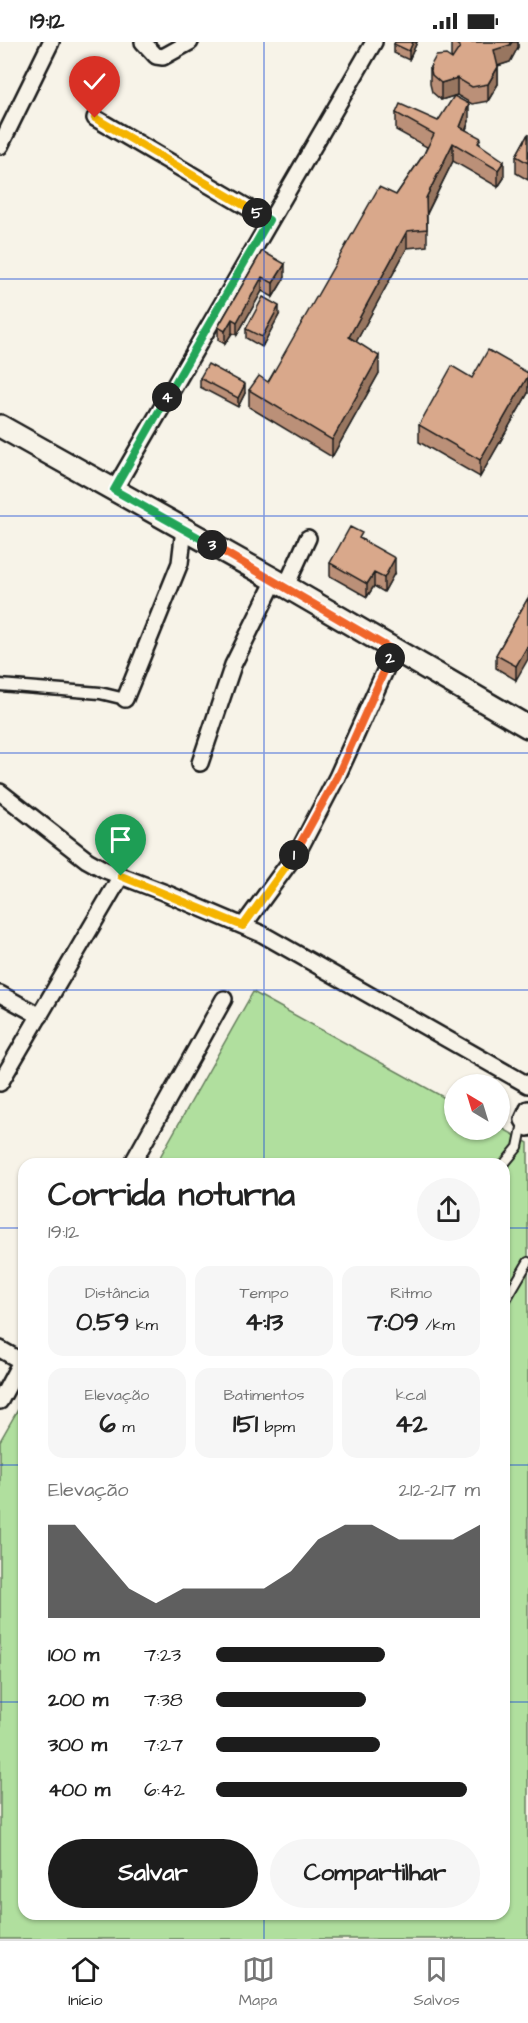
<!DOCTYPE html>
<html lang="pt">
<meta charset="utf-8">
<style>
:root{--surface:#fff;--page:#f6f6f6;--text:#222;--muted:#767676;--line:#e0e0e0;--accent:#1c1c1c}
body{margin:0;font-family:"Architects Daughter",sans-serif;background:var(--page);color:var(--text);height:100vh;display:flex;flex-direction:column;font-size:22px;white-space:nowrap}
*{box-sizing:border-box;margin:0}
p{font-size:20px;color:var(--muted)}
.icon{flex:none;width:33px;height:33px;fill:none;stroke:currentColor;stroke-width:2;stroke-linecap:round;stroke-linejoin:round}
.map{position:relative;flex:1;overflow:hidden}
.drawer{position:absolute;left:18px;top:1116px;width:492px;height:762px;display:flex;flex-direction:column;background:var(--surface);border-radius:18px;box-shadow:0 2px 4px #0004}
.drawer>*{flex:none}
.needle{width:39px;rotate:322deg}
.buttons{position:absolute;left:444px;top:1032px;display:grid;gap:12px}
.buttons a{display:grid;place-items:center;width:66px;height:66px;border-radius:50%;background:var(--surface);box-shadow:0 2px 4px #0004;font-size:30px}
.pin{position:absolute;display:grid;place-items:center;width:51px;height:51px;color:#fff;margin:-62px -26px;border-radius:50% 50% 50% 0;rotate:-45deg;box-shadow:0 0 6px #0007}
.pin .icon{rotate:45deg}
.km{position:absolute;width:30px;height:30px;margin:-15px;border-radius:50%;background:#222;color:#fff;font-size:16px;line-height:30px;text-align:center}
.round{display:grid;place-items:center;flex:none;width:63px;height:63px;border-radius:32px;background:var(--page)}
.summary{display:flex;align-items:center;justify-content:space-between;height:102px;padding:0 30px}
h1{font-size:33px;font-weight:700;line-height:45px}
.metrics{display:grid;grid-template-columns:repeat(3,1fr);gap:9px;height:102px;padding:6px 30px}
.metrics div{display:grid;align-content:center;border-radius:15px;background:var(--page);text-align:center}
.metrics b{font-size:26px;font-weight:700}
.metrics small{font-size:16px;font-weight:400}
.metrics p{font-size:16px}
.chart{height:168px;padding:12px 30px}
.chart p{display:flex;justify-content:space-between}
.chart svg{width:100%;height:108px;margin-top:6px;fill:var(--accent);opacity:.7}
.action{display:flex;gap:12px;margin-top:auto;padding:12px 30px}
.action a{flex:1;height:69px;border-radius:36px;background:var(--accent);color:#fff;font-size:24px;font-weight:700;line-height:69px;text-align:center}
.action a+a{background:var(--page);color:var(--text)}
ul{padding:0 30px;list-style:none;font-size:20px}
li{display:grid;grid-template-columns:96px 72px 1fr;align-items:center;height:45px}
li i{height:15px;border-radius:8px;background:var(--accent)}
.status{display:flex;justify-content:space-between;align-items:center;height:42px;padding:0 30px;background:var(--surface);direction:ltr}
.status svg{height:16px;fill:currentColor}
.tabs{display:flex;justify-content:space-around;align-items:center;height:84px;border-top:2px solid var(--line);background:var(--surface);font-size:16px;color:var(--muted)}
.tabs a{display:grid;justify-items:center;gap:3px}
.tabs .selected{color:var(--accent)}
.map>svg:first-child{display:block}
.green{fill:#b0df9e;stroke:#667e5d;stroke-width:1.5}
.lines{fill:none;stroke-linecap:round;stroke-linejoin:round}
.service-casing{stroke:#1c1c1c;stroke-width:12}
.pedestrian-casing{stroke:#1c1c1c;stroke-width:15}
.minor-casing{stroke:#1c1c1c;stroke-width:20}
.secondary-casing{stroke:#1c1c1c;stroke-width:26}
.service{stroke:#f7f3e8;stroke-width:8}
.pedestrian{stroke:#f7f3e8;stroke-width:10}
.minor{stroke:#f7f3e8;stroke-width:15}
.secondary{stroke:#f7f3e8;stroke-width:21}
.wall{fill:#bb9078;stroke:#1c1c1c;stroke-width:1.5}
.shaded-wall{fill:#987661;stroke:#1c1c1c;stroke-width:1.5}
.building{fill:#d9a88b;stroke:#1c1c1c;stroke-width:1.5}
.split-1-casing{stroke:#fff;stroke-width:12}
.split-2-casing{stroke:#fff;stroke-width:12}
.split-3-casing{stroke:#fff;stroke-width:12}
.split-4-casing{stroke:#fff;stroke-width:12}
.split-5-casing{stroke:#fff;stroke-width:12}
.split-6-casing{stroke:#fff;stroke-width:12}
.split-1{stroke:#f5b400;stroke-width:8}
.split-2{stroke:#f0652b;stroke-width:8}
.split-3{stroke:#f0652b;stroke-width:8}
.split-4{stroke:#22a559;stroke-width:8}
.split-5{stroke:#22a559;stroke-width:8}
.split-6{stroke:#f5b400;stroke-width:8}
.grid{fill:none;stroke:#1d4ed8;stroke-width:1.5;stroke-opacity:0.55}
</style>
<div class="status"><b>19:12</b><svg viewBox="0 0 49 12"><path d="M0 12V9h3v3zM5 12V6h3v6zM10 12V3h3v9zM15 12V0h3v12zM26 1h20v11H26zM47 4h2v5h-2z"/></svg></div>
<div class="map">
<svg width="528" height="1897" viewBox="0 0 528 1897">
<rect width="100%" height="100%" fill="#f7f3e8"/>
<filter id="ink" filterUnits="userSpaceOnUse"><feTurbulence type="fractalNoise" baseFrequency=".0167" numOctaves="2"/><feDisplacementMap in="SourceGraphic" scale="12" xChannelSelector="R" yChannelSelector="G"/><feConvolveMatrix kernelMatrix="1 2 1 2 8 2 1 2 1" color-interpolation-filters="sRGB"/></filter>
<g filter="url(#ink)">
<path class="green" d="M253 950 454 1061V1088H500V1085L528 1101V1897H0V1399L24 1357V1872H504V1122H156Z"/>
<g class="lines">
<g class="service-casing">
<path id="service" d="M504 1122 518 1105 523 1081
M504 1261 528 1220"/>
</g>
<g class="pedestrian-casing">
<path id="pedestrian" d="M0 643 100 651 125 657"/>
</g>
<g class="minor-casing">
<path id="minor" d="M143 0 156 14 163 15 190 0
M95 76 269 178
M0 104 51 0
M114 448 374 0
M286 544 308 496
M125 657 180 521 184 487
M200 721 233 623 275 538
M0 750 87 818 105 828 163 850 262 892 528 1043
M243 884 300 806 337 735 394 609
M0 952 40 974
M0 1041 121 834
M528 1067 523 1078 528 1086
M132 1122 224 957
M0 1307 21 1319
M0 1359 24 1314"/>
</g>
<g class="secondary-casing">
<path id="secondary" d="M0 384 275 538 528 685"/>
</g>
<use href="#service" class="service"/>
<use href="#pedestrian" class="pedestrian"/>
<use href="#minor" class="minor"/>
<use href="#secondary" class="secondary"/>
</g>
<path class="wall" d="M417 0 409 18 394 11V2Z
M451 0H518V5L510 20 498 24V42L488 59 472 62 457 53 441 58 432 50 430 42V25L453 17 451 15Z
M396 71 438 79H469L466 88 481 103 504 136 498 145 453 119 427 172V204L407 206 356 300 379 331 332 415 249 365V348L268 340 424 112 427 105 396 88Z
M528 92V138L516 131V114Z
M262 209 285 235 273 255 262 249 237 293 232 291 225 302 218 298V285Z
M279 273 262 305 246 296V287Z
M528 331V351L480 435 419 400V383L472 336Z
M200 336 245 351 238 365 200 345Z
M362 497 395 530 384 550 374 544 367 555 330 534V521Z
M528 556 516 638 496 626V613Z"/>
<path class="shaded-wall" d="M413 0H417L409 18V9Z
M512 0H518V5L510 20 494 25V8Z
M498 25V42L488 59V42Z
M457 36V53L441 58V41Z
M469 62V79L460 102V85Z
M453 101V119L426 173V156Z
M504 119V136L498 145V128Z
M407 189V206L349 313V295Z
M285 222V235L273 255V241Z
M262 235V249L237 293V280Z
M279 264V273L262 305V295Z
M232 277V291L225 302V289Z
M379 314V331L332 415V398Z
M528 334V351L480 435V418Z
M245 342V351L238 365V356Z
M395 516V530L384 550V536Z
M374 531V544L367 555V542Z
M528 603V617L516 638V624Z"/>
<path class="building" d="M395 0H413L409 9 394 2Z
M454 0H512L510 3 494 8 498 25 488 42 472 45 457 36 441 41 432 33 430 25 436 14 446 13 452 17 460 5Z
M454 54 469 62 460 85 481 96 478 101 504 119 498 128 453 101 426 156 427 187 407 189 349 295 379 314 332 398 249 348 259 334 268 340 379 145 396 153 424 112 434 92 396 71 400 62 438 79Z
M528 92V121L516 114Z
M262 209 285 222 273 241 262 235 237 280 232 277 225 289 218 285Z
M263 255 279 264 262 295 246 287Z
M488 308 528 331V334L480 418 419 383 452 324 472 336Z
M208 322 245 342 238 356 200 336Z
M350 485 362 491 359 496 395 516 384 536 374 531 367 542 330 521Z
M528 556V603L516 624 496 613Z"/>
</g>
<g class="lines" filter="url(#ink)">
<g class="split-1-casing">
<path id="split-1" d="M121 834 243 884 294 813"/>
</g>
<g class="split-2-casing">
<path id="split-2" d="M294 813 337 735 390 616"/>
</g>
<g class="split-3-casing">
<path id="split-3" d="M212 503 394 609 390 616"/>
</g>
<g class="split-4-casing">
<path id="split-4" d="M167 355 114 448 212 503"/>
</g>
<g class="split-5-casing">
<path id="split-5" d="M167 355 269 178 257 171"/>
</g>
<g class="split-6-casing">
<path id="split-6" d="M95 76 257 171"/>
</g>
<use href="#split-1" class="split-1"/>
<use href="#split-2" class="split-2"/>
<use href="#split-3" class="split-3"/>
<use href="#split-4" class="split-4"/>
<use href="#split-5" class="split-5"/>
<use href="#split-6" class="split-6"/>
</g>
<path class="grid" d="M264 0V1122M0 237H528M0 474H528M0 711H528M0 948H528M0 1186H24M504 1186H528M0 1423H24M504 1423H528M0 1660H24M504 1660H528M264 1872V1897"/>
</svg>
<div class="buttons">
<a><svg class="needle" viewBox="-14 -14 28 28"><path d="M0-13l5 13h-10z" fill="#e53935"/><path d="M0 13l5-13h-10z" fill="#767676"/></svg></a>
</div>
<div class="pin" style="left:121px;top:834px;background:#1e9e55"><svg class="icon" aria-label="arrive" viewBox="0 0 24 24"><path d="M6 21V4h12l-3 4 3 4H6"/></svg></div>
<div class="pin" style="left:95px;top:76px;background:#d93025"><svg class="icon" aria-label="check" viewBox="0 0 24 24"><path d="M5 12l5 5 9-10"/></svg></div>
<b class="km" style="left:294px;top:813px">1</b>
<b class="km" style="left:390px;top:616px">2</b>
<b class="km" style="left:212px;top:503px">3</b>
<b class="km" style="left:167px;top:355px">4</b>
<b class="km" style="left:257px;top:171px">5</b>
<section class="drawer">
<div class="summary"><div><h1>Corrida noturna</h1><p>19:12</p></div><a class="round"><svg class="icon" aria-label="share" viewBox="0 0 24 24"><path d="M12 15V3M7 8l5-5 5 5M5 13v7h14v-7"/></svg></a></div>
<div class="metrics">
<div><p>Distância</p><b>0.59<small> km</small></b></div>
<div><p>Tempo</p><b>4:13</b></div>
<div><p>Ritmo</p><b>7:09<small> /km</small></b></div>
</div>
<div class="metrics">
<div><p>Elevação</p><b>6<small> m</small></b></div>
<div><p>Batimentos</p><b>151<small> bpm</small></b></div>
<div><p>kcal</p><b>42</b></div>
</div>
<div class="chart"><p><span>Elevação</span>212–217 m</p>
<svg viewBox="0 0 160 44" preserveAspectRatio="none"><path d="M0 44V6L10 6L20 19L30 32L40 38L50 32L60 32L70 32L80 32L90 25L100 12L110 6L120 6L130 12L140 12L150 12L160 6V44z"/></svg>
</div>
<ul>
<li><b>100 m</b>7:23<i style="width:64%"></i></li>
<li><b>200 m</b>7:38<i style="width:57%"></i></li>
<li><b>300 m</b>7:27<i style="width:62%"></i></li>
<li><b>400 m</b>6:42<i style="width:95%"></i></li>
</ul>
<div class="action"><a>Salvar</a><a>Compartilhar</a></div>
</section>
</div>
<nav class="tabs">
<a class="selected"><svg class="icon" aria-label="home" viewBox="0 0 24 24"><path d="M3 11l9-7 9 7M6 9v11h12V9"/></svg>Início</a>
<a><svg class="icon" aria-label="map" viewBox="0 0 24 24"><path d="M3 6l6-2 6 2 6-2v14l-6 2-6-2-6 2zM9 4v14M15 6v14"/></svg>Mapa</a>
<a><svg class="icon" aria-label="saved" viewBox="0 0 24 24"><path d="M7 4h10v16l-5-4-5 4z"/></svg>Salvos</a>
</nav>
